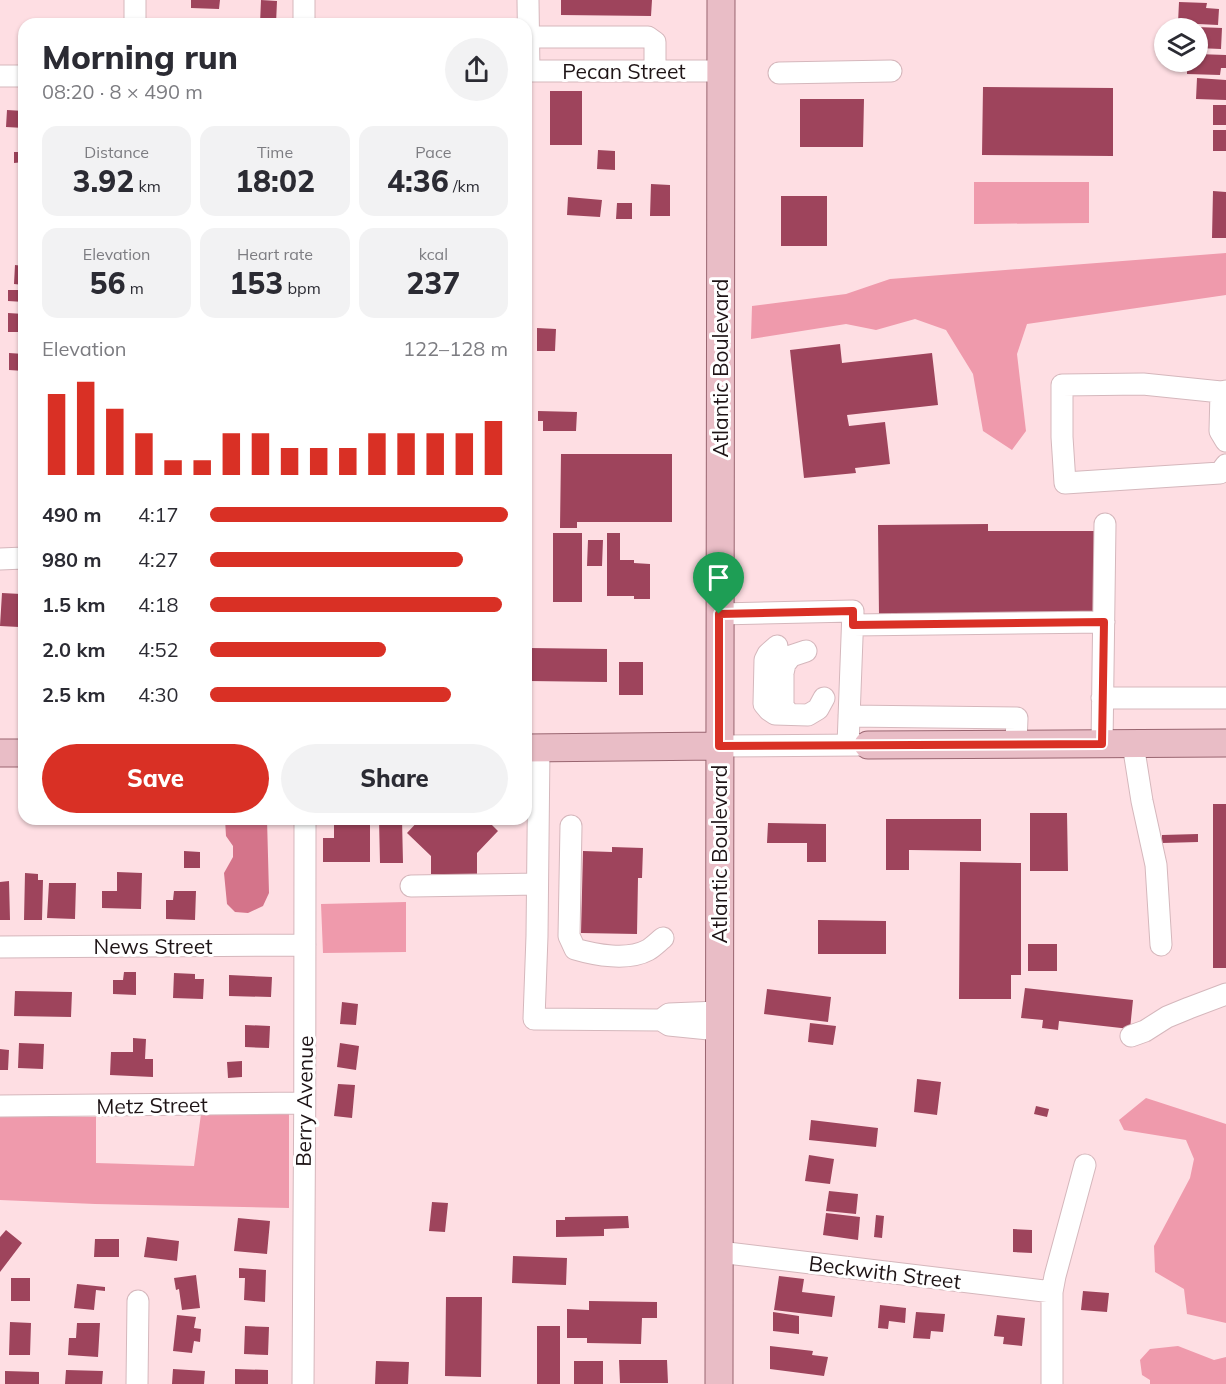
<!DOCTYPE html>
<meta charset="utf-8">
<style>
:root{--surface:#fff;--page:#f2f2f3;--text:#2b2b33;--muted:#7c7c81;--accent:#d93025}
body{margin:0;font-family:Mulish,sans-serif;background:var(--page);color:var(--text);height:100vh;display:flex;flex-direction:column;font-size:22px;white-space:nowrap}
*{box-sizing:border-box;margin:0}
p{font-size:20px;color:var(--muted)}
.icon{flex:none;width:33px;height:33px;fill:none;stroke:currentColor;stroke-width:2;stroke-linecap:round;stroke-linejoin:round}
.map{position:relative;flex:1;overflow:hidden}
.side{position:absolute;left:18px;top:18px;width:514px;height:807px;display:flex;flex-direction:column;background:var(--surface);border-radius:18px;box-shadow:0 2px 4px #0004}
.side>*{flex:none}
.fabs{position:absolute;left:1154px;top:18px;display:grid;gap:12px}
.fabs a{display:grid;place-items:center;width:54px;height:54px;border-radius:50%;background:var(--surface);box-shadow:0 2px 4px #0004;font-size:30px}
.pin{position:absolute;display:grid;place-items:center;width:51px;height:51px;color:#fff;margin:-62px -26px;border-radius:50% 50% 50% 0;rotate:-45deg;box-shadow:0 0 6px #0007}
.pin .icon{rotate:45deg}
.round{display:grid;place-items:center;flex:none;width:63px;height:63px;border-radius:32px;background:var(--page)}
.head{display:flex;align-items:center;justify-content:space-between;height:102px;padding:0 24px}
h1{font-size:33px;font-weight:800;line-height:45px}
.figures{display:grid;grid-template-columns:repeat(3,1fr);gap:9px;height:102px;padding:6px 24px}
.figures div{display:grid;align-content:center;border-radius:15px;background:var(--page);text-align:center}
.figures b{font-size:30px;font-weight:800}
.figures small{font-size:16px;font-weight:400}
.figures p{font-size:16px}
.chart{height:168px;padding:12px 24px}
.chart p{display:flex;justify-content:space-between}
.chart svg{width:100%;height:108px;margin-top:6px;stroke:var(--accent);stroke-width:6}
.button{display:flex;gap:12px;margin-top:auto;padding:12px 24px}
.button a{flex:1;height:69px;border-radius:36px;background:var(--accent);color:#fff;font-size:24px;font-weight:800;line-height:69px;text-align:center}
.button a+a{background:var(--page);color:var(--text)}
ul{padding:0 24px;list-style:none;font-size:20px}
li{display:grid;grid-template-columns:96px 72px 1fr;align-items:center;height:45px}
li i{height:15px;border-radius:8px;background:var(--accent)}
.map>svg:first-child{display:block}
.green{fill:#ef9aac}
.water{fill:#d4748a}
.building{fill:#9e445c}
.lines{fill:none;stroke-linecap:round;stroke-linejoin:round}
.minor-casing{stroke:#d5b7bc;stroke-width:23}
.major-casing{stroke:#996570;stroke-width:29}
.minor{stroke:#fff;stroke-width:21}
.major{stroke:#e9bdc6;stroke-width:27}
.route-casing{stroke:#fff;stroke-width:12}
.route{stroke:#d93025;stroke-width:8}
.labels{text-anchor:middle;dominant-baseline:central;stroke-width:6;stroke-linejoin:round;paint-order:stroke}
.street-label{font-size:21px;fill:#1e1416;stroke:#fff}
</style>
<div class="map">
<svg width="1226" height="1384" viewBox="0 0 1226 1384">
<rect width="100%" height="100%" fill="#fedee3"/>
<path class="green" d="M974 182H1089V223L974 224Z
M1226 253V295L1027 324 1017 354 1026 431 1012 450 983 431 973 374 946 330 915 319 876 330 846 324 751 339 752 306 846 294 890 279Z
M406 902V952L323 953 321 904Z
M1146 1098 1226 1124V1323L1187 1314 1184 1289 1155 1272 1154 1246 1190 1178 1194 1159 1186 1140 1124 1130 1119 1120Z
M201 1114H289V1208L95 1204 0 1200V1117H96V1163L194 1166Z
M1178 1346 1214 1360 1226 1357V1384H1150V1380L1142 1375 1140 1360 1150 1349Z"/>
<path class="water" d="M225 819H267L269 893 263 906 248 913 235 912 227 904 224 873 233 857V846L226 836Z"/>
<path class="building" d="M191 0H220L219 9 191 8Z
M261 0 277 1 276 24H260Z
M561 0H652L651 16 561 15Z
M1179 2 1207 3 1206 8 1219 9 1218 25 1178 23Z
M1197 27 1222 28 1221 49 1197 48Z
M1197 54 1226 55V68H1221L1220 75 1187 74V62H1197Z
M1197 78 1226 80V100L1196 99Z
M983 87 1113 88V156L982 155Z
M550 91H582V145H550Z
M800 99H864L863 147H800Z
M1213 105H1226V125H1213Z
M7 110 24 111V128L6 127Z
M1213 130H1226V151H1213Z
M598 150 615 151V170L597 169Z
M14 152H24V162L14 163Z
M651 184 670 185V216H650Z
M1213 191 1226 192V238H1212Z
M781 196H827V246H781Z
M568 197 602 200 600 217 567 215Z
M617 203H632V219H616Z
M15 265 24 266V285L14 284Z
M8 290H24V302L8 301Z
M8 313 24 314V332H8Z
M537 328 556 329 555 351H537Z
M840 344 842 363 932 353 938 405 847 415 849 426 885 422 890 464 855 468 856 473 804 478 790 350Z
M9 353 24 354V371L9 370Z
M538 411 577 412 576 431H543V421H538Z
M561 454H672V522H577V528H560Z
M988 524V531H1095L1094 615 879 616 878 525Z
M553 533H582V602H553Z
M607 533H620V560H634V563L650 564V599H634V596H607Z
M588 540H603L602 566H587Z
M2 593 21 594 19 627 0 626Z
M529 648 607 649V682L529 681Z
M619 662H643V695H619Z
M1213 804H1226V968H1213Z
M1030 813H1067L1068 871H1030Z
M334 819H370V862H323V838H334Z
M379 819H402L403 863H380Z
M420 819H486L498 831 477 853V875L431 874V856L407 833Z
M886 819H981V851L909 850V870H886Z
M768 823 826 824V862H807V843H767Z
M1198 834V842L1162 843V835Z
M612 847 643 848 642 878H638L637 934 581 933 583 851 612 852Z
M184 851 200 852V868H184Z
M960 862 1021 863V975H1011V999H959Z
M117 872 142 873 141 909 102 908V891H117Z
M25 873 38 874V880H43L42 920H24Z
M9 881 10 920H0V882Z
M49 883H76L75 919 47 918Z
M174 891H196L195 920 166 919V900H173Z
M818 920 886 921V954H818Z
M1028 944H1057V971H1028Z
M124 972H136V995L113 994V980H123Z
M174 973 195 974V979H204L203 999 173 998Z
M229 975 272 977 271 997 229 996Z
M1025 988 1133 1000 1130 1029 1059 1021 1058 1030 1042 1028 1043 1020 1021 1018Z
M767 989 831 997 828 1022 764 1014Z
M15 991 72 992 71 1017 14 1016Z
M342 1002 358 1004 356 1025 340 1024Z
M810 1023 836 1026 833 1045 808 1042Z
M245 1025 270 1026 269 1048 245 1047Z
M133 1038 146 1039 145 1059H153V1077L110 1075 111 1052H133Z
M19 1043 44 1044 43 1069 18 1068Z
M340 1043 359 1046 356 1070 337 1067Z
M0 1049 9 1050 8 1070H0Z
M242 1061V1077L228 1078 227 1062Z
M917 1079 941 1082 937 1115 914 1112Z
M338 1084 355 1085 352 1118 334 1116Z
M1036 1106 1049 1109 1047 1117 1034 1114Z
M811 1120 878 1128 876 1147 809 1140Z
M809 1155 834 1159 830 1184 805 1181Z
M829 1191 858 1194 856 1214 826 1211Z
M432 1202 448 1203 445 1232 429 1231Z
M826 1213 860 1217 858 1240 823 1235Z
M876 1215 884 1216 882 1238 874 1237Z
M628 1216 629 1228 604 1229V1236L556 1237V1220H565V1217Z
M238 1218 270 1221 267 1254 234 1251Z
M1013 1229 1032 1230V1253L1013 1252Z
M6 1230 22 1243 0 1272V1237Z
M147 1237 179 1241 177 1261 144 1257Z
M95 1239H119V1257H94Z
M513 1256 567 1258 566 1285 512 1283Z
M239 1268 266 1270 265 1302 244 1300 245 1278H239Z
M196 1275 200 1308 182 1310 179 1289 176 1290 174 1278Z
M779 1276 804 1279 802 1292 835 1296 832 1317 774 1310Z
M11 1278H30V1301H11Z
M77 1284 105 1287V1291L96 1290 94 1310 74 1308Z
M1083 1291 1109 1293 1107 1312 1081 1310Z
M446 1297H482L481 1377 445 1376Z
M589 1301 657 1302V1318H642L641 1344 587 1343V1338H567V1309L589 1310Z
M880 1305 906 1308 905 1323 889 1321 888 1329 878 1328Z
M773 1312 799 1316V1334L773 1331Z
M916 1312 945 1314 943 1332 931 1331 930 1339 913 1338Z
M177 1315 196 1317 194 1328 201 1329 200 1342 194 1341 192 1353 173 1351Z
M997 1315 1025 1318 1022 1346 1003 1344 1004 1337 994 1336Z
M10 1322 31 1323 30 1355H9Z
M77 1323H100L98 1357 68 1355 69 1338H76Z
M245 1326 269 1327 268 1355 244 1354Z
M537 1326H560V1384H537Z
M770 1346 813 1351 812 1355 828 1357 824 1376 770 1369Z
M619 1360H667L668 1383H620Z
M376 1361 409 1362 408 1384H375Z
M574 1361H603V1384H574Z
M173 1369 205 1371 204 1384H172Z
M235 1369 268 1370V1384H235Z
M66 1370 103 1371 102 1384H65Z
M5 1371 39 1372V1384H5Z"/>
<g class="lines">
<g class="minor-casing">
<path id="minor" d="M528 0 529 71
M135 24V0
M304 24V0
M529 37H648L655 42V71
M526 71H721
M779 73 891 71
M0 76H24
M1226 391 1221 392 1220 431 1226 441
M1221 392 1143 384 1062 385V437L1065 483 1220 473 1226 465
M0 559 24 558
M719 614 853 611 848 745
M853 625 1104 622
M777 646 768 654 765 660 764 704 769 710 775 714 808 715 818 709 824 698
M1102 698H1226
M789 714 783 706V673L785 664 791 656 806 651
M849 716 1017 718 1016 744
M1102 744 1105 524
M1133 744 1142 801 1156 865 1161 945
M719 746 862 745
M539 748 537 936 534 1019 661 1020
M571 826 569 936 575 949C595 955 628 961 648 950 653 947 658 942 663 938
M411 886 537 884
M0 947 305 945
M719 1030 669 1025 661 1020 669 1014 719 1012
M1131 1036 1145 1031 1167 1017 1189 1008 1226 994
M0 1106 304 1103
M719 1252 1052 1292
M137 1384 138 1301
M303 1384C304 1196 306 1007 305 819
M1052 1384V1292L1055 1276 1085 1165"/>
</g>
<g class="major-casing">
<path id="major" d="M868 745 1226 743
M526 748 719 746
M0 753H24
M719 1384 721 0"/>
</g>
<use href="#minor" class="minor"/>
<use href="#major" class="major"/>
</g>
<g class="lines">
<g class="route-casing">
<path id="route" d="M853 611V625L1104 622 1102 744 719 746V614Z"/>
</g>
<use href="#route" class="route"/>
</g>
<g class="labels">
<g class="street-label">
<text x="624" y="71">Pecan Street</text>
<text transform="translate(720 368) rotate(-90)">Atlantic Boulevard</text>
<text transform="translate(719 854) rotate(-90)">Atlantic Boulevard</text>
<text x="153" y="946">News Street</text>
<text transform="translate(304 1101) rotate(-89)">Berry Avenue</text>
<text transform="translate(152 1105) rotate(-1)">Metz Street</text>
<text transform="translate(885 1272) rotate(7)">Beckwith Street</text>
</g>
</g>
</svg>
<div class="fabs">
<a><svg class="icon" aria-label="layers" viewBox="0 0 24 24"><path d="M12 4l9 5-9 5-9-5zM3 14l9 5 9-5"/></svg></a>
</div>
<div class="pin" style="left:719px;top:614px;background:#1e9e55"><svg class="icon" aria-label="arrive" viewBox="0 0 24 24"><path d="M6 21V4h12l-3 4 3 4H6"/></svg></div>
<section class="side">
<div class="head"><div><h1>Morning run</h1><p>08:20 · 8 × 490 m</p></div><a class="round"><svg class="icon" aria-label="share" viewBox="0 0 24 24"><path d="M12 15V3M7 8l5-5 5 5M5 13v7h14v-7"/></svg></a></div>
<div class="figures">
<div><p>Distance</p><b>3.92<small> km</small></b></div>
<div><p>Time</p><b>18:02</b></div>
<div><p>Pace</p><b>4:36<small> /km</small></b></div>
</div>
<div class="figures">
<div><p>Elevation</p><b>56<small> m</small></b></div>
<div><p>Heart rate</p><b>153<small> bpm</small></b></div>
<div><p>kcal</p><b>237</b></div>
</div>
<div class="chart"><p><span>Elevation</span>122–128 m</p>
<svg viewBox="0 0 160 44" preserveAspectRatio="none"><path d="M5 44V11M15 44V6M25 44V17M35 44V27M45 44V38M55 44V38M65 44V27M75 44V27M85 44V33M95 44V33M105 44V33M115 44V27M125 44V27M135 44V27M145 44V27M155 44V22"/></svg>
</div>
<ul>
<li><b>490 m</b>4:17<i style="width:100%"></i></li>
<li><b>980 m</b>4:27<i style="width:85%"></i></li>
<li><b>1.5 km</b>4:18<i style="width:98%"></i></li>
<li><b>2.0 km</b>4:52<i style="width:59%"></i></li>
<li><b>2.5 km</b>4:30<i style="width:81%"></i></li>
</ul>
<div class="button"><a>Save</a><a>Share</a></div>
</section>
</div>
